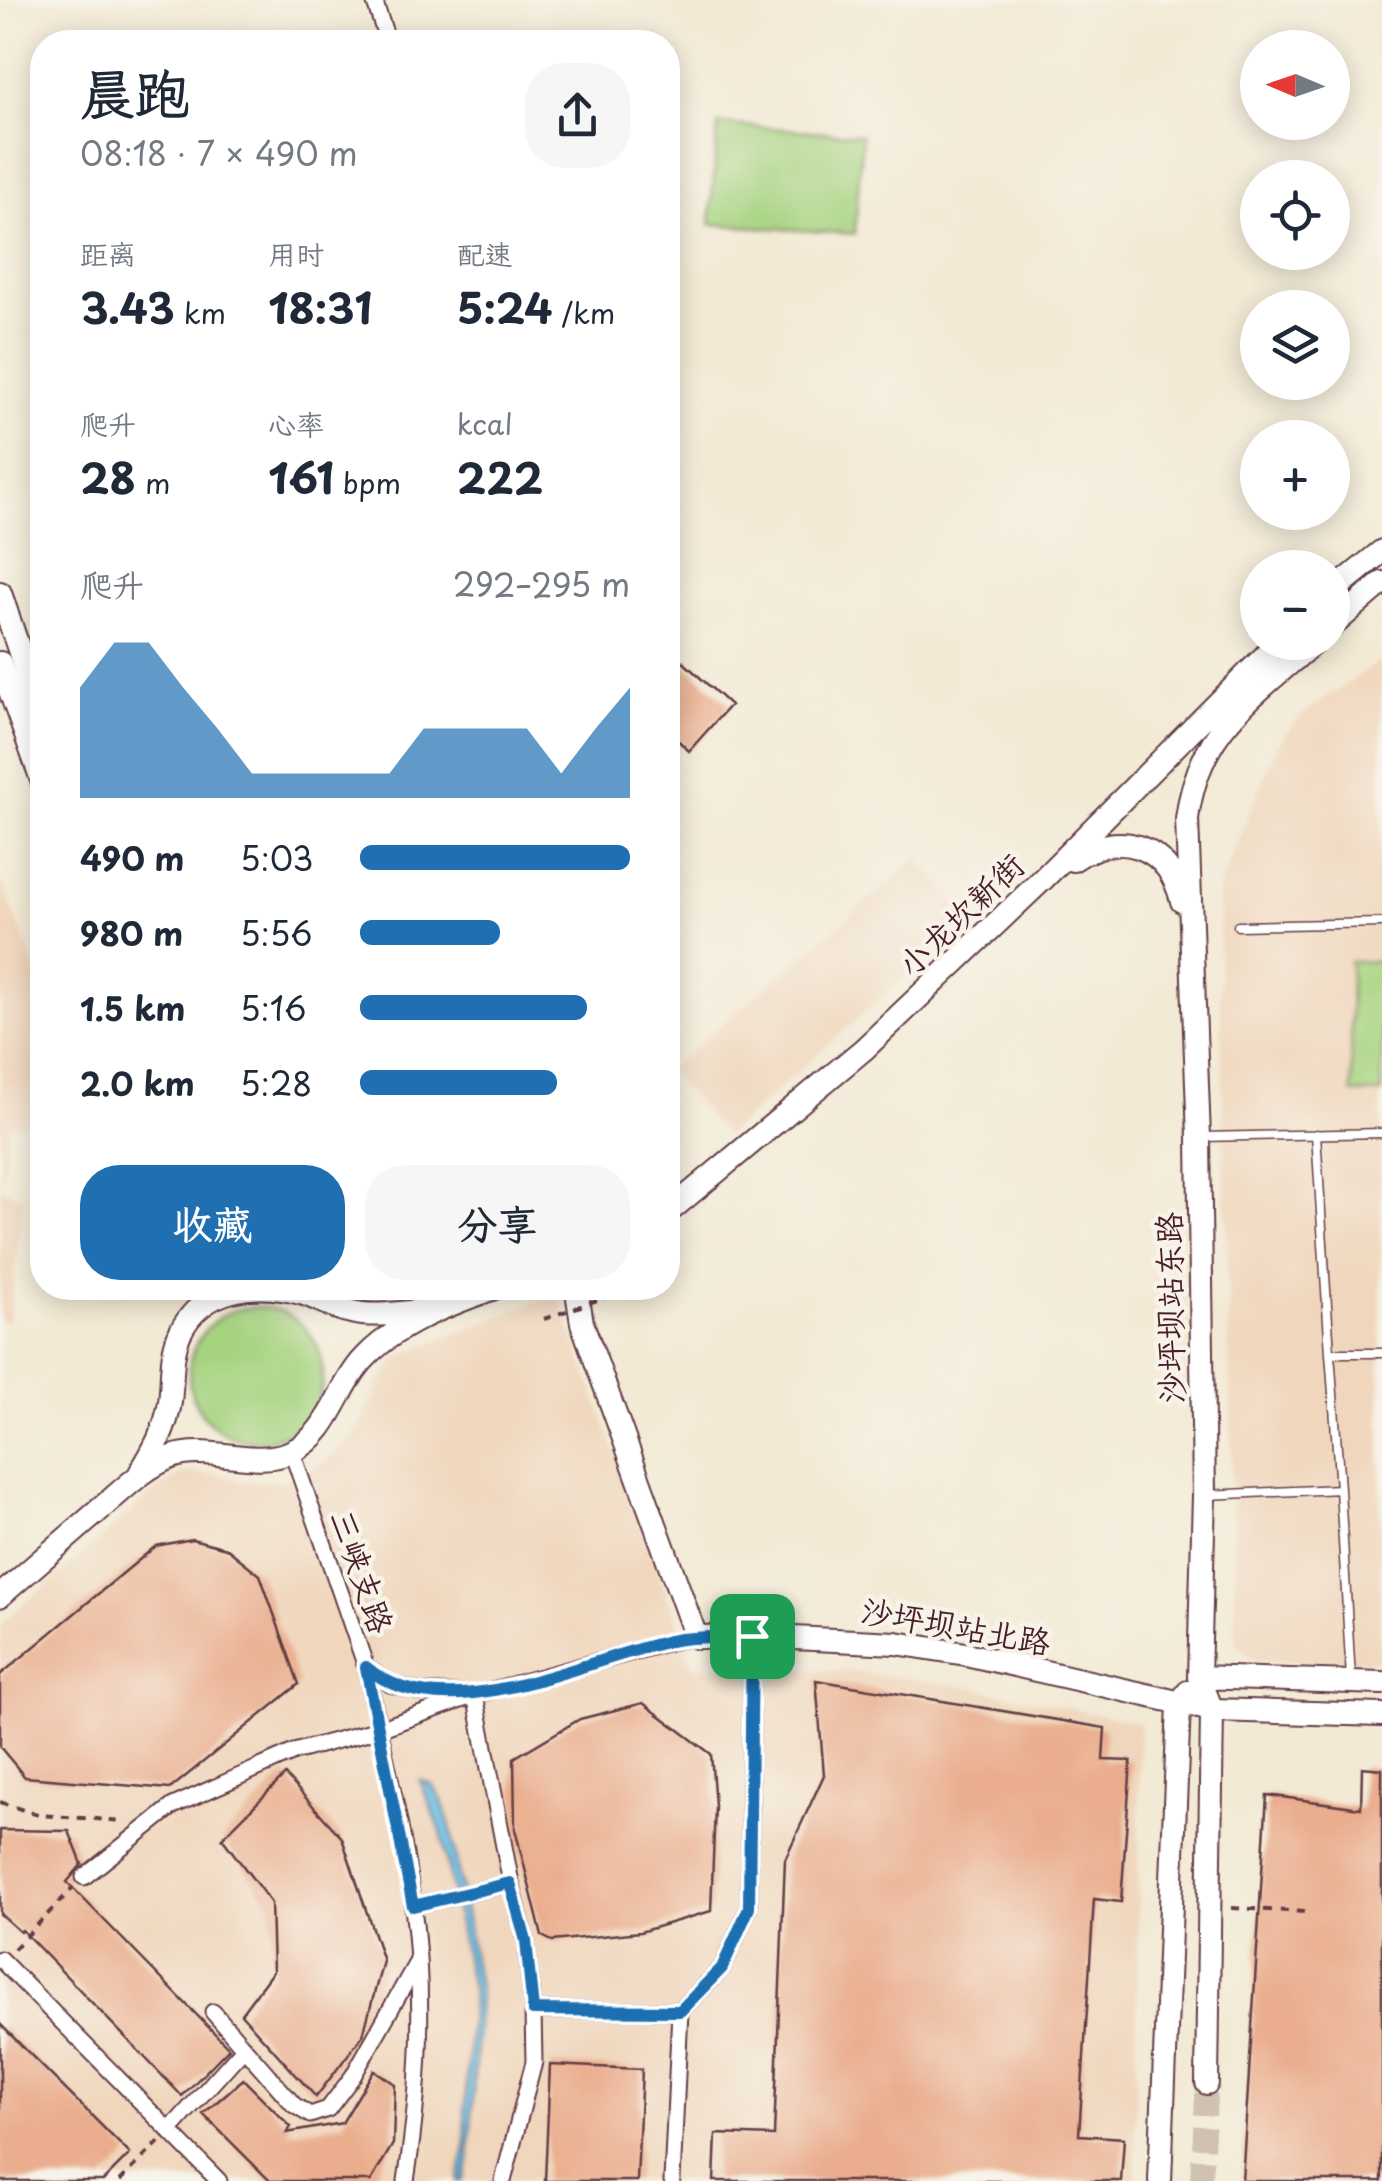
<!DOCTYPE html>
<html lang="zh">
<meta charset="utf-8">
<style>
:root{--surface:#fff;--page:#f6f6f7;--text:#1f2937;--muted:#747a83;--accent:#1f6fb2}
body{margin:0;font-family:"Playpen Sans","LXGW WenKai TC",sans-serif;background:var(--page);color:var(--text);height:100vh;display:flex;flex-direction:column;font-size:38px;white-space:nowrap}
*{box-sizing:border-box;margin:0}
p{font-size:32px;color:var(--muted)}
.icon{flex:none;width:55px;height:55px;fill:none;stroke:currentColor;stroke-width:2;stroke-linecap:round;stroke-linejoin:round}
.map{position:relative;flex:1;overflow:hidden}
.sheet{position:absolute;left:30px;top:30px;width:650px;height:1270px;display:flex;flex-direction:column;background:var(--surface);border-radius:40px;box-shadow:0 5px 25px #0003}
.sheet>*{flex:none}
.needle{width:65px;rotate:272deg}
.tools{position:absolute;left:1240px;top:30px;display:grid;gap:20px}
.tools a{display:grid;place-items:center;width:110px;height:110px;border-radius:50%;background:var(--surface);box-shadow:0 5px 25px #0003;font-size:50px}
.pin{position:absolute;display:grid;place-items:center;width:85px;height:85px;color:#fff;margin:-42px;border-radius:20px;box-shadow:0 5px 15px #0006}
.round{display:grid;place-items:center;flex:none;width:105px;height:105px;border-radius:40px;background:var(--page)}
.summary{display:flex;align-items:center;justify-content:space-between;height:170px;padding:0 50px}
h1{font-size:55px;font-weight:700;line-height:75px}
.stats{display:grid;grid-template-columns:repeat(3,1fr);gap:15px;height:170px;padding:10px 50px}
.stats div{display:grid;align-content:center}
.stats b{font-size:42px;font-weight:700}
.stats small{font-size:28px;font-weight:400}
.stats p{font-size:28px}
.chart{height:280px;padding:20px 50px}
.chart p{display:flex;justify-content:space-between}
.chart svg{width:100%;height:180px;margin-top:10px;fill:var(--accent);opacity:.7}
.primary-button{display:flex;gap:20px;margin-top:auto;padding:20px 50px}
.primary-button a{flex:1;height:115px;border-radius:40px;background:var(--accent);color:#fff;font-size:40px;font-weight:700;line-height:115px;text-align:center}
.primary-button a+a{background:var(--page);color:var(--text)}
ul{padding:0 50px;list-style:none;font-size:32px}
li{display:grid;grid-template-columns:160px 120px 1fr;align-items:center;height:75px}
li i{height:25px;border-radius:12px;background:var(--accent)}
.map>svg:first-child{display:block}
.built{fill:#f0d6bc}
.green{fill:#a6d380;stroke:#787956;stroke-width:2.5}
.water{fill:#66bde3;stroke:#586e87;stroke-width:2.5}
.building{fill:#eaad8d}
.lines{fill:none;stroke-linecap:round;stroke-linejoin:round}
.secondary-tunnel{stroke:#d1c1b3;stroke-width:22;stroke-dasharray:22 11;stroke-linecap:butt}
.lane-casing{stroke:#633d44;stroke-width:11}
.street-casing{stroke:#633d44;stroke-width:19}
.secondary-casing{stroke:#633d44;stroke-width:26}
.path{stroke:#633d44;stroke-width:4;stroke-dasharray:8 8;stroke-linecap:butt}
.lane{stroke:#fff;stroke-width:8}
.street{stroke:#fff;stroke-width:15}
.secondary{stroke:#fff;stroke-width:22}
.path-bridge{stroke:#633d44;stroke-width:4;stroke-dasharray:8 8;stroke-linecap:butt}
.route-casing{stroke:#fff;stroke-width:20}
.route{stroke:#1f6fb2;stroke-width:12}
.labels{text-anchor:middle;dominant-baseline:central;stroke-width:9;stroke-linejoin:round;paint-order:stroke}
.street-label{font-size:32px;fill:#4a1f2b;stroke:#f7f3e8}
</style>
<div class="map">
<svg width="1382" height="2181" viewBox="0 0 1382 2181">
<rect width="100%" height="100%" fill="#f7f3e8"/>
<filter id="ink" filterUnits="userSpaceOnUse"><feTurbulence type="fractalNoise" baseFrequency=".01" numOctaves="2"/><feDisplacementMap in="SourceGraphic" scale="20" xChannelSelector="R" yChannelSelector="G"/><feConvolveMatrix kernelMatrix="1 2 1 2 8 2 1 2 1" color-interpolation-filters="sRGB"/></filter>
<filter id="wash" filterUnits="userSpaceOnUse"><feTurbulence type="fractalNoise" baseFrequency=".0048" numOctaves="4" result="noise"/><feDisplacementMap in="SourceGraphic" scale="40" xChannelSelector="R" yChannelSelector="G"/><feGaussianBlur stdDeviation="2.25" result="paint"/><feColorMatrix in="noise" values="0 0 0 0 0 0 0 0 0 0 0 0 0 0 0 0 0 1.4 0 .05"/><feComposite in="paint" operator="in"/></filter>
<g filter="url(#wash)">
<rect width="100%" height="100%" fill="#f3ead5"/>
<path class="built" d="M1382 660 1380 1661H1256L1236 1646 1218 890 1277 746 1291 726 1307 711Z
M917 859 972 917 726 1136 668 1070Z
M0 877 42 986V1124H10L1 1188 24 1198 9 1321 0 1320Z
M557 1293 693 1666 841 1671 909 1678 971 1687 1140 1723 1135 2181H0V1625L159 1488 184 1473H210L245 1481H282L322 1465 346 1445 360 1426 382 1379 398 1356Z"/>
<path class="green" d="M718 124 862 135 855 234 710 224Z
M1382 961V1093H1352L1350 962Z
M189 1374a67 67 0 1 1 134 0a67 67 0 1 1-134 0Z"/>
<path class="water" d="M420 1780 432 1785 441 1798 451 1830 479 1993 469 2161 463 2181H458L466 2148 465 2109 472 1994 441 1831Z"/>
<g id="blocks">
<path class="building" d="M668 648 730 705 689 751 668 731Z
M192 1539 226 1548 260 1575 299 1684 170 1789 25 1777 0 1747V1675L156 1546Z
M816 1680 1105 1728 1103 1760 1131 1761 1121 1902 1094 1899 1079 2135 1124 2138 1121 2181H714L716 2134 774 2136 785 1859 824 1775Z
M643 1703 711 1754 715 1806 711 1911 640 1932 552 1941 542 1936 515 1829 514 1758 580 1719Z
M1362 1767 1382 1769V2181H1242L1267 1795 1361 1808Z
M285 1775 342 1838 383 1961 363 2035 316 2097 241 2014 273 1971 271 1903 222 1838Z
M0 1830 69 1831 82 1864 67 1882 229 2048 182 2096 22 1930 20 1932 0 1914Z
M0 2024 130 2154 103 2181H0Z
M550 2065 642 2069 637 2181H545Z
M374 2070 395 2084 393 2144 371 2181H270L203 2114 243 2079 291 2127 287 2133 342 2123Z"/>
</g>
</g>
<g filter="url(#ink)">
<use href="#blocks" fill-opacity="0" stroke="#633d44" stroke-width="2.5"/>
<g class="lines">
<path class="secondary-tunnel" d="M1201 2181 1207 2083"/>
<g class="lane-casing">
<path id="lane" d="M1238 926 1382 923
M1316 1134 1330 1353H1382
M1203 1137 1382 1133
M1340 1489 1351 1679
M1206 1495 1340 1489 1330 1353"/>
</g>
<g class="street-casing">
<path id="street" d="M374 0 388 42
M292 1452 366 1667 390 1684 420 1692 475 1695 673 1641 696 1637
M366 1667C382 1746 403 1827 413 1907 425 1998 420 2091 406 2181
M84 1877 173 1806 294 1752 379 1729 475 1695 511 1883 526 1941 533 2010 534 2062 503 2181
M413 1906 511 1883
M0 1959 219 2181
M533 2010 680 2011
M213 2012 294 2105 310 2115 328 2109 353 2076 416 1964
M169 2131 243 2049
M672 2181 680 2011 722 1968 749 1908 752 1636"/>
</g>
<g class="secondary-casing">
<path id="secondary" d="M1332 592 1382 551
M0 593 42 718
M1332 626 1382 583
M0 663 42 780
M1073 860C1120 828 1168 845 1182 901
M668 1212 864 1049 1044 878 1279 642
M581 1288 578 1298 582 1323 696 1637 752 1636 896 1643 966 1654 1212 1710 1382 1715
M140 1473C154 1450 166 1429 170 1402 173 1379 170 1355 180 1333 202 1287 255 1281 301 1293 318 1298 333 1309 351 1312 376 1318 403 1312 428 1310
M0 1596C33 1567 66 1539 98 1511 121 1492 144 1467 172 1457 211 1444 255 1469 293 1451 330 1433 337 1389 362 1361 396 1323 448 1305 494 1288
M1199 1677 1382 1683
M1207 2083 1212 1710 1199 1677 1204 1495 1199 1138 1187 819C1198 729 1252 698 1314 642
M1160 2181 1179 1704 1188 1692"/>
</g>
<path class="path" d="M603 1298 630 1288
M0 1802 38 1815 125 1821
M1232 1908 1307 1912
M14 1949 73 1888
M120 2181 159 2142"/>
<use href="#lane" class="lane"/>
<use href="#street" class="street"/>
<use href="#secondary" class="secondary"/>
<path class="path-bridge" d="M544 1319 603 1298 599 1288"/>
</g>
</g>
<g class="lines" filter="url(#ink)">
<g class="route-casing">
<path id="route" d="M752 1636 749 1908 722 1968 680 2011 533 2010 526 1941 510 1883 413 1906 366 1667C446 1735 586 1657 675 1640 700 1636 726 1637 752 1636Z"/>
</g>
<use href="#route" class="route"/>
</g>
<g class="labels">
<g class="street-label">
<text transform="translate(960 914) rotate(-44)">小龙坎新街</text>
<text transform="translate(1169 1308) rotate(-91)">沙坪坝站东路</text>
<text transform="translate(363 1571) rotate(71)">三峡支路</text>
<text transform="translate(956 1625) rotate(10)">沙坪坝站北路</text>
</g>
</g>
</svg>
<div class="tools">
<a><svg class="needle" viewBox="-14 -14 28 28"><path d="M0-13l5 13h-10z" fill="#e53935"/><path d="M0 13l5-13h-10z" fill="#747a83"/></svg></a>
<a><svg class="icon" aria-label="locate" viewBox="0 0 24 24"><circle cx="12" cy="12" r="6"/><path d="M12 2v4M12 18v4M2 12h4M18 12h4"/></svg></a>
<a><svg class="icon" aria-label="layers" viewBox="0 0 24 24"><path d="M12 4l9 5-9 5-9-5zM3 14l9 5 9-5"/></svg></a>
<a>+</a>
<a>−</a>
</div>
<div class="pin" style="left:752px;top:1636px;background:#1e9e55"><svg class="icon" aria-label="arrive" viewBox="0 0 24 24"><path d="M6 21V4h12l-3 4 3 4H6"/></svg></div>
<section class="sheet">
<div class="summary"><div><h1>晨跑</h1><p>08:18 · 7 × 490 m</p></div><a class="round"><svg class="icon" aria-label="share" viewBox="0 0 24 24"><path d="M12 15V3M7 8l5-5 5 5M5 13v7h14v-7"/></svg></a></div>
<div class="stats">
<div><p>距离</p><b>3.43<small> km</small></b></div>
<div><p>用时</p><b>18:31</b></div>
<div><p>配速</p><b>5:24<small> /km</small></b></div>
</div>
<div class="stats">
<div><p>爬升</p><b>28<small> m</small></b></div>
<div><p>心率</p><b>161<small> bpm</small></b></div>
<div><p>kcal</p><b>222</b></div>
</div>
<div class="chart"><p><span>爬升</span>292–295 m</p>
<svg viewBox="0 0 160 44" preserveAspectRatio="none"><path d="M0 44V17L10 6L20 6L30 17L40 27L50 38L60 38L70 38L80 38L90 38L100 27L110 27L120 27L130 27L140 38L150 27L160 17V44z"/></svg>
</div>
<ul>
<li><b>490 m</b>5:03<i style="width:100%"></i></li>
<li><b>980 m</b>5:56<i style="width:52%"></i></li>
<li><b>1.5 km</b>5:16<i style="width:84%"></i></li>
<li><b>2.0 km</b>5:28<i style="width:73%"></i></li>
</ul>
<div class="primary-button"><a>收藏</a><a>分享</a></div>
</section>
</div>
